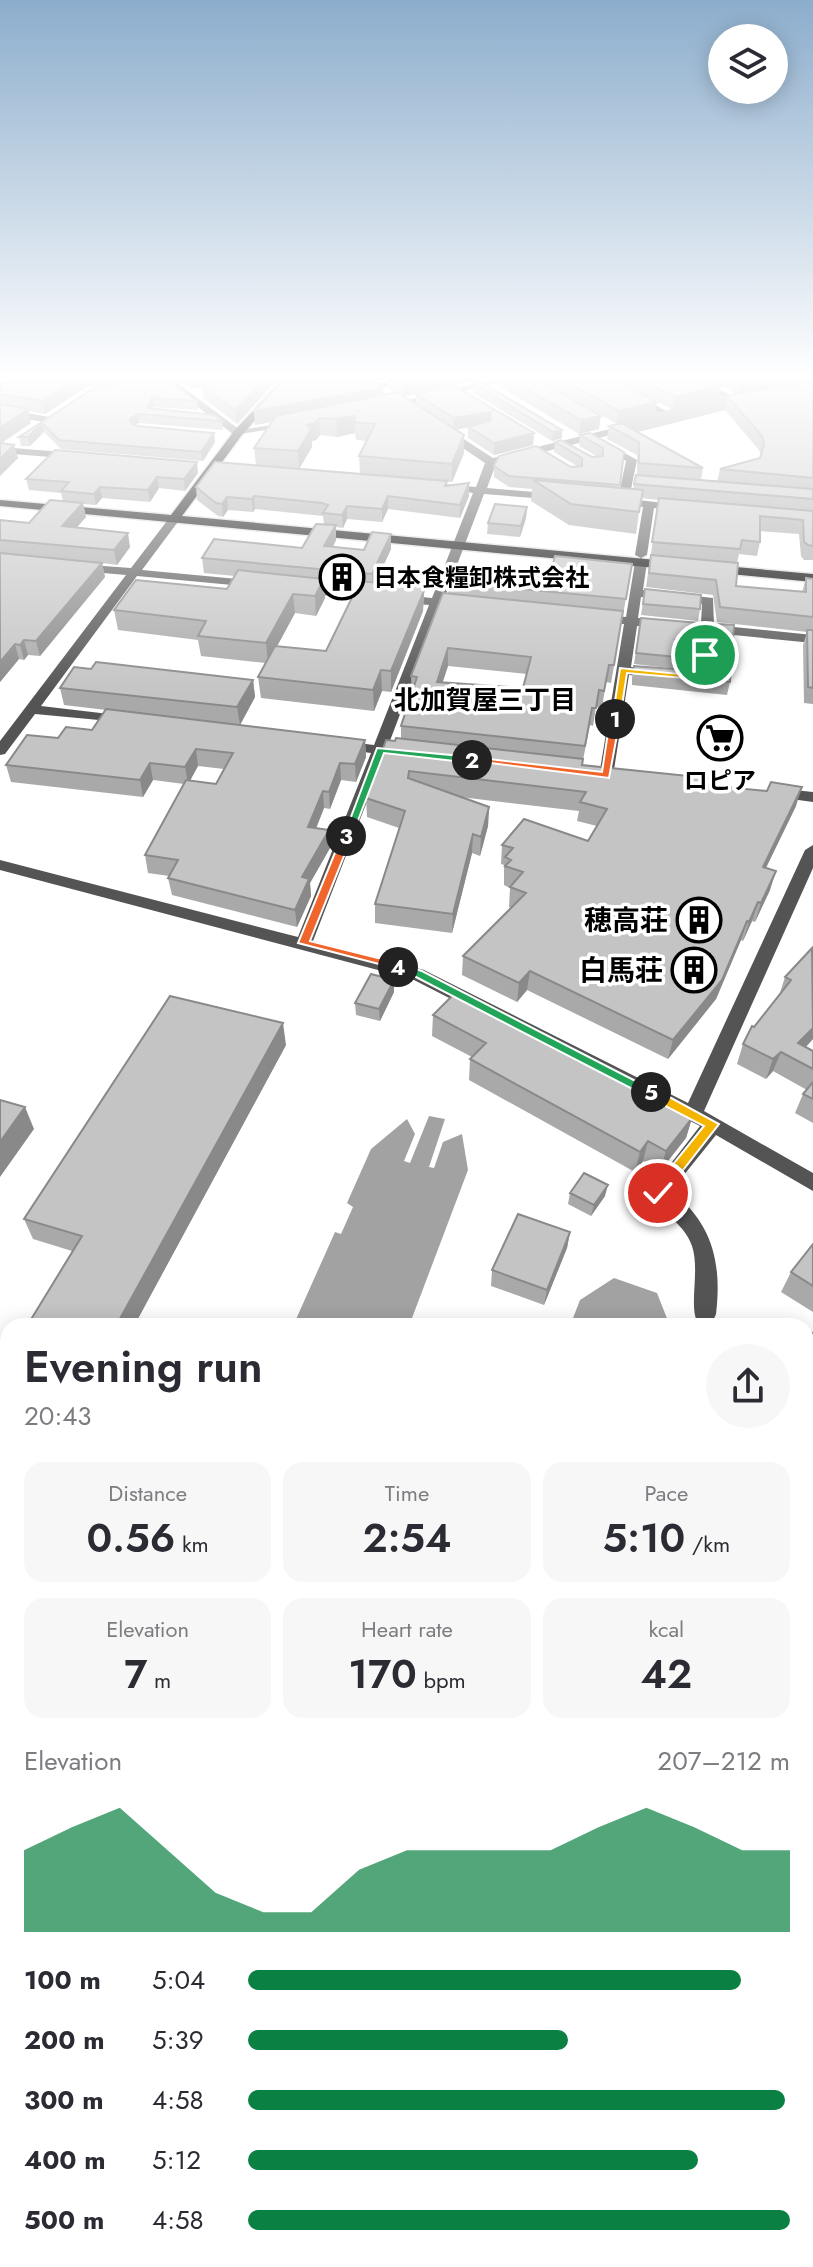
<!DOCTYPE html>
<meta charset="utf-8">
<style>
:root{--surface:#fff;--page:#f7f7f7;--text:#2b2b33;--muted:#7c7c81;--accent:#0b8043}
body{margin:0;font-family:Jost,"Noto Sans JP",sans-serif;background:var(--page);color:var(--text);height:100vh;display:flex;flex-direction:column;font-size:30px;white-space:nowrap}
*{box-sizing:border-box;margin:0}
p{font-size:26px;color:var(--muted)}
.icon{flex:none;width:44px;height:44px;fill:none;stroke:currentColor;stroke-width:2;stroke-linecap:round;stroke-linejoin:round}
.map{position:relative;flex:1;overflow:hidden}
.panel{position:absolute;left:0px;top:1318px;width:814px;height:950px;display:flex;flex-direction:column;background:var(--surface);border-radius:24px 24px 0 0;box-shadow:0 4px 20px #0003}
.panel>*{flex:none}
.buttons{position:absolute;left:708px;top:24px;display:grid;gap:16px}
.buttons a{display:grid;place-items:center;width:80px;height:80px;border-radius:50%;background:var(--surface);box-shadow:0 4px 20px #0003;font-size:40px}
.pin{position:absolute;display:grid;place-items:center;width:68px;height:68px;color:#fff;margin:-34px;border:4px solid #fff;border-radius:50%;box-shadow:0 2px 8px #0007}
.km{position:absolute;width:40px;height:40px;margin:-20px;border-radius:50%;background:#222;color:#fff;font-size:22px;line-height:40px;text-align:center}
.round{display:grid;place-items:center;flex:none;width:84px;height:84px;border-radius:42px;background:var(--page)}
.headline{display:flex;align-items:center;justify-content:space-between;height:136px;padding:0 24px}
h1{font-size:44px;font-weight:600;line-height:60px}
.stats{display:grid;grid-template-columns:repeat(3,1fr);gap:12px;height:136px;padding:8px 24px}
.stats div{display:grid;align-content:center;border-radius:20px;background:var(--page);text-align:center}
.stats b{font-size:40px;font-weight:600}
.stats small{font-size:22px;font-weight:400}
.stats p{font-size:22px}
.chart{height:224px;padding:16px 24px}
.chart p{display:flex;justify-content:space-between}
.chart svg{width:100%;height:144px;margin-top:8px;fill:var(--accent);opacity:.7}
ul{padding:0 24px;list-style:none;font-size:26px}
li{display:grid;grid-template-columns:128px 96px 1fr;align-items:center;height:60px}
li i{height:20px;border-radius:10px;background:var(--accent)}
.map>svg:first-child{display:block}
.water{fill:#a2a2a2}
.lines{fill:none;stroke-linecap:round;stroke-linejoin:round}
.major-casing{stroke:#dbdbdb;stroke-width:3}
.minor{fill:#545454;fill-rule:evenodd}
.major{fill:#000;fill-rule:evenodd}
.wall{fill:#a9a9a9;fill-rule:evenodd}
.shaded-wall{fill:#898989}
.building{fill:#c4c4c4;stroke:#898989;stroke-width:2;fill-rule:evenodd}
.split-1{fill:#f5b400;stroke:#fff;stroke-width:2}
.split-2{fill:#f0652b;stroke:#fff;stroke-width:2}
.split-3{fill:#22a559;stroke:#fff;stroke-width:2}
.split-4{fill:#f0652b;stroke:#fff;stroke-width:2}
.split-5{fill:#22a559;stroke:#fff;stroke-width:2}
.split-6{fill:#f5b400;stroke:#fff;stroke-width:2}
.labels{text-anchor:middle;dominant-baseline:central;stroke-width:7;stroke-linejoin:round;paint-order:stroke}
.far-poi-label{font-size:24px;font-weight:bold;fill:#000;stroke:#fff;text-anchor:start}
.far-neighbourhood-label{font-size:26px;font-weight:bold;fill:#000;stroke:#fff}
.poi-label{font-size:28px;font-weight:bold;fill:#000;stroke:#fff;text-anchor:end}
</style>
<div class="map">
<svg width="813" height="2267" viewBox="0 0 813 2267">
<rect width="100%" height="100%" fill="#fff"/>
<path class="water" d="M429 1116 445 1119 429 1167 434 1168 443 1142 462 1134 468 1170 409 1326H293L335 1232 341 1234 353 1207 347 1203 371 1149 407 1119 415 1134 404 1161 410 1163Z
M614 1278 657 1293 670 1326H570L580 1300Z
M0 1591 8 1596V2260H531L535 2267H0Z"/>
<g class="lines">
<g class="major-casing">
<path id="major" d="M282 379H292L242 435 182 516 678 562 684 566 678 570 0 506V500L171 515 234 431Z
M713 565 813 574V582L709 572V566Z"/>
</g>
<path class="minor" d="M162 379H172L240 430 292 422 297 425 234 435Z
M396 379H412L374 389 369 386Z
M498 379H514L386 409 381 406Z
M595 379H606L676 416 667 418Z
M685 379H697L741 400 733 402Z
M0 408 49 417 54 420 49 423 0 414Z
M634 423 639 426 638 428 496 464 487 488 558 494 564 497 558 500 484 494 444 599 466 601 472 605 466 609 441 606 388 746 408 749 415 753 408 757 385 755 313 941 424 970 688 1103 805 850 813 845V868L704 1111 813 1173V1191L716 1135 671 1191C713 1223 722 1264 716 1314L713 1321 705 1324 697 1321C689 1305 700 1270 692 1246 683 1220 658 1213 648 1193L700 1126 412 979 0 870V860L298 937 371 753 341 749 334 745 341 741 374 745 429 605 299 593 293 589 299 585 432 598 473 493 437 487 442 484 476 487 485 463 439 432V428H447L493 458Z
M600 439 637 460 629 499 682 505 688 508 682 511 654 508 647 555 641 558 647 562 643 590 713 598 714 625 813 635V643L713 633 710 679 703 683 629 675 613 776 606 780 599 776 624 624 597 622 591 618 597 614 626 617 635 562 641 558 635 555 643 507 608 501 618 498 626 461 596 444 595 442ZM641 597 702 604 701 624 638 618ZM637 626 700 632 697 674 631 667Z
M0 447 76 453 81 456 76 459 0 453Z
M174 516 180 519 142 570 259 581 263 582V588L137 576 41 706 126 716 133 720 131 723 35 714 5 754 0 755V741L126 575 80 571 76 570V564L131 568 170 517Z
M774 788 813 792V802L769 796 766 793Z
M813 1952V1997L806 2000V1955Z
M670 2260H706L703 2267H667Z"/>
<use href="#major" class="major"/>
</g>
<path class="wall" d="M176 379H278L237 424 203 398 202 387 191 389Z
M284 379H480L404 396 416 404V394L534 433 533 445 494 455 468 438V427L456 430 464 453 452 482H447V486L469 496 460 518 388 509 382 522 347 519 343 528 336 527V540L333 547 364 550 391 549 376 583 424 591 423 611 391 692 382 691 374 711 261 698 258 677 266 663 201 656 198 640 118 630 114 610 227 589 235 576 204 573 202 558 302 548 324 524 323 516 255 509 253 512 228 510 223 517 218 516 197 500 196 487 360 474 359 456 367 441 356 440 355 433 337 437 320 435 316 440 312 441V447L299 469 256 465 254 448 272 422 255 425ZM371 379 376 380 388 379V388L395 393 384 395ZM325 585 357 588 326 651 277 646 295 613 316 616 325 598Z
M500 379H813V560H804L801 556 799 534 760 531V542L757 556 739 554 737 563 736 586 802 592 806 578 813 579V704L804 703 803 645 807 632 717 622 713 595 646 587 659 500 641 498 636 534 569 525 531 501 532 489 509 487 494 477V466H577L554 452 555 442 592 457H598L579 446 580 435 624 452 619 488 633 489 637 475V455L607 439 609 426 617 424 553 388 599 429 579 434 499 386ZM721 386 737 394 718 398ZM646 396 673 410 655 414 657 402ZM725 410 759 450 761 456 760 458 720 469 717 482 701 480 703 468 637 432Z
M0 383 87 387 45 414 28 411 31 423 1 443 18 458 0 476Z
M474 384 562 430V438L552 441 473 393Z
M94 388 196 401 198 410 153 407 152 409 222 421 223 430 139 423 136 425 214 433 215 442 203 461 61 449 44 432 30 446H21L19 437Z
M198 473 185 491 159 488 150 502 102 498 96 505 83 504 86 517 76 528 130 547 117 565 102 563 105 577 40 656 28 655 24 660 19 659 0 682V520L29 523 63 501 61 493 29 490 26 479Z
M527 507 526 518 520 537 487 534 488 523Z
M632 564 611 683 606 682 602 708 596 707 593 726 590 725 582 765 708 778 706 785 796 806 766 868 770 890 755 922 752 921 743 941 741 940 716 999 668 1059 527 990 517 1002 462 975 463 956 511 908 509 907 510 888 504 885V865L501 864 502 845 588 841 597 826 577 821 579 811 460 797 489 807 488 826 480 856 472 853 452 933 375 923V904L399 828 367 817 366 798 395 741 401 739V726L412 694 411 676 448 594 449 582ZM448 666 527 674 523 688 442 682Z
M645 589 700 609 698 621 641 615Z
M641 618 698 635 696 647 683 645 697 659 694 670 711 672 718 624 730 682 727 695 632 685V678L634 666 678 669 634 664Z
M91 669 253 680 255 697 240 725 365 740 366 757 356 782 341 780 330 809 324 808 316 829 330 848 310 883 311 896 297 927 172 895 168 878 169 876 148 873 145 855 184 784 153 780 143 797 11 782 6 765 58 738 92 730 106 710 64 705 60 688ZM198 766 224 769 216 784 190 781Z
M813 948V1039L806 1047 813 1051V1123L795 1113 803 1094 807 1090 773 1071 766 1079 737 1064 743 1044 779 996 785 977Z
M394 992 380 1021 356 1015 355 1003Z
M433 1015 692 1118 686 1138 660 1171 643 1161 635 1172 469 1080 470 1059 472 1057 432 1036Z
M286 1045 134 1326H27L72 1251 33 1239 24 1219Z
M570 1193 605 1196 591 1216 568 1204Z
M570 1232 567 1248 544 1305 491 1286 492 1270Z
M813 1244V1312L781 1292 791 1272Z
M806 1331 813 1333V1545L806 1543Z
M806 1577 807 1597 813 1599V1721L806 1719Z
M813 2101V2267H733L737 2260H806V2116Z"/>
<path class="shaded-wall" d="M78 379H132L87 387 45 414 43 401Z
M189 379H229L201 385 202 387 191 389Z
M265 379H278L237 424 235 410Z
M425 379H480L402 397V384Z
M757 379H813V383L737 394 740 381Z
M721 385 718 398 673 410 675 397Z
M383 388 384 401 255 425 254 411Z
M728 397 725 410 626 435 621 423 617 424 619 411 657 402 655 415Z
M152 398 153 407 149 415 147 408Z
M28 409 31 423 0 444V428Z
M491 412V424L454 430V418Z
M138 414 139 423 131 428 130 419Z
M355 416V433L337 437 336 419Z
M601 416 599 429 579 434 581 420Z
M319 418 320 435 316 440 312 441V447L299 469 298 451 307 425Z
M42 423 44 432 30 446 28 437Z
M562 430V438L552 441 553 432Z
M214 433 215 442 203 461 201 452Z
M534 433 533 445 494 455V443Z
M464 435V453L452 482V464Z
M14 445 18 458 0 476V459Z
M197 462 198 473 185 491 184 479Z
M157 477 159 488 150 502 148 490Z
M469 483V496L460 518V505Z
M100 487 102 498 96 505 94 494Z
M254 496 255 509 253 512 252 499Z
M388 496V509L382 522V509Z
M227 497 228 510 223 517 222 504Z
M83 503 86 517 65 541 62 526Z
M347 506V519L343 528 342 515Z
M527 507 526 518 520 537 521 526Z
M336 525V540L325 562 324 546Z
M128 533 130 547 117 565 114 550Z
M391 534V549L372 589V574Z
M102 563 105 577 40 656 36 641Z
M324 579 325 598 316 616 315 596Z
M424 591 423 611 391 692V671Z
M293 594 295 613 268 663 266 643Z
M686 634 683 645 673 651 675 640Z
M24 640 28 655 24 660 20 645Z
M15 644 19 659 0 682V662Z
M448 648V666L437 700V682Z
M381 670 382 691 374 711 373 690Z
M253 680 255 697 240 725 237 707Z
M365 740 366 757 356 782 355 764Z
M196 749 198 766 188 784 185 767Z
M150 763 153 780 143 797 140 780Z
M340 763 341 780 330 809 329 792Z
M802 787 796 806 757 886 763 867Z
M323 791 324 808 309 845 308 827Z
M489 807 488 826 480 856 481 837Z
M329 830 330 848 310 883 311 896 297 927 295 910 302 877Z
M473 834 472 853 452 933 453 914Z
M776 871 770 890 755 922 761 903Z
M758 902 752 921 743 941 749 922Z
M747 921 741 940 716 999 668 1059 673 1040Z
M530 971 527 990 517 1002 519 983Z
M394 980V992L380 1021 379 1009Z
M283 1023 286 1045 134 1326H116Z
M813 1028V1039L794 1059 798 1043Z
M781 1052 773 1071 766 1079 773 1059Z
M25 1107 34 1129 0 1177V1142Z
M692 1118 686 1138 660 1171 666 1151Z
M648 1141 643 1161 635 1172 640 1152Z
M608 1185 605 1196 591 1216 594 1205Z
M570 1232 567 1248 544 1305 547 1290Z"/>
<path class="building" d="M11 379H78L43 401 0 394V383H5Z
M137 379H167L196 401 152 398 147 408 214 415 222 421 138 414 130 419 131 423 137 426 214 433 201 452 59 440 42 423 28 437H19L94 388Z
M227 379H265L235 410 201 385Z
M284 379H370L383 388 254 411Z
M393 379H425L402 384Z
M509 379H537L601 416 581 420Z
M561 379H614L657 402 619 411Z
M639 379H707L721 385 675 397Z
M734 379H757L740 381Z
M813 382V478L720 469 760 458 764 444 762 436 728 397 621 423 703 468 639 463V442L609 426 739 393Z
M482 383 562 430 553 432 474 384Z
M455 386 534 433 494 443 468 427 490 421 491 412 454 418 416 394Z
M397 392 464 435 452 464 359 456 375 424 355 422V416L336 419 319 418 315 423 307 425 311 429 298 451 254 448 276 416Z
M0 404 28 409 0 428Z
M590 433 624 452 620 485 509 476 494 466 499 456 536 446 571 467 582 466V458L555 442 561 440 592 457 603 456V448L580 435Z
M0 443 14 445 0 459Z
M55 450 197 462 184 479 157 477 148 490 100 487 94 494 61 491 69 482 26 479Z
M215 462 447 481 445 486 469 483 460 505 388 496 382 509 347 506 342 515 323 513 328 505 322 503 254 496 252 499 227 497 222 504 216 503 196 487Z
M636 475 813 489V499L634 484Z
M533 480 643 490 639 512 571 504Z
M659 498 813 511V546L808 545 804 542 803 520 760 516V542L742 540 740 549 652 542Z
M50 500 83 503 62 526 128 533 114 550 0 540V520L29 523Z
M495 504 527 507 521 526 488 523Z
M316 524 336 525 324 546 364 550 372 532 391 534 372 574 202 558 214 539 302 548Z
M0 553 102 563 36 641 24 640 20 645 15 644 0 662Z
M651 555 738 563 736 586 806 592V578L813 579V617L720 607 716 580 649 573Z
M555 556 632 564 626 599 449 582 455 565 551 572Z
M238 570 324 579 315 596 293 594 266 643 198 636 206 621 114 610 136 580 227 589Z
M360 581 420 587 424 591 391 671 381 670 373 690 258 677 275 646 326 651Z
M645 589 701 595 700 609 643 604Z
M443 593 623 611 614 665H609L604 691 599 690 596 708H592L585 746 401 726 417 677 411 676ZM448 648 531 657 523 688 437 682Z
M641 618 699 623 698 635 686 634 675 640 677 643 697 649V659L636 653Z
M718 624 734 625 730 682 634 672V666L713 672Z
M807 630H813V688L808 687Z
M96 662 253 680 237 707 60 688 74 667 91 669Z
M106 709 365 740 355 764 340 763 329 792 323 791 308 827 329 830 302 877 309 879 295 910 168 878 178 860 145 855 186 780 216 784 233 753 196 749 185 767 150 763 140 780 6 765 27 735 58 738 66 727 92 730Z
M396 738 583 759 582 765 708 778 704 785 767 791 771 782 802 787 763 867 776 871 761 903 758 902 749 922 747 921 722 980 673 1040 530 971 519 983 463 956 526 893 510 887 523 872 505 866 511 860 505 857 513 848 502 845 524 819 588 841 607 809 580 802 586 792 409 771 408 778 489 807 481 837 473 834 453 914 375 904 405 811 366 798 386 740 395 741Z
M812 948 813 1028 798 1043 813 1051V1069L781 1052 773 1059 743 1044 752 1026 754 1027 791 980 785 977Z
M371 974 394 980 379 1009 355 1003Z
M454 994 692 1118 666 1151 648 1141 640 1152 470 1059 486 1043 433 1015Z
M170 996 283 1023 116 1326H27L82 1236 24 1219Z
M813 1082V1099L803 1094Z
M0 1100 25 1107 0 1142Z
M584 1173 608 1185 594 1205 570 1193Z
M518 1214 570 1232 547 1290 492 1270Z
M813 1244V1286L791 1272Z
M806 1331 813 1333V1532L806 1530Z
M806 1577 810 1579 807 1597 813 1599V1709L806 1707Z
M806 1752 813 1754V1878L806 1894Z
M813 2129V2267H748L751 2260H806V2144Z"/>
<linearGradient id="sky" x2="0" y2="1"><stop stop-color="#8cadcc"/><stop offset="0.54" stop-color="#fff"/><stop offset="1" stop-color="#fff" stop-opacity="0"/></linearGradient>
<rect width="813" height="696" fill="url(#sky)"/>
<path class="split-1" d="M705 652 710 655 707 680 627 673 620 719 612 721 620 668 699 676 701 655Z"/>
<path class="split-2" d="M615 716 620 719 609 778 467 760 472 757 602 772 610 719Z"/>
<path class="split-3" d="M377 748 472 757 476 760 472 763 384 753 352 836 343 838Z"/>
<path class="split-4" d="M343 833 352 836 310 941 402 964V970L298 943Z"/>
<path class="split-5" d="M398 963 422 971 657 1092 655 1096H646L414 976 394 970V964Z"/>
<path class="split-6" d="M651 1087 719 1124 662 1197H653V1189L704 1126 646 1096V1089Z"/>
<defs>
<g id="building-ring" transform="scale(2.3)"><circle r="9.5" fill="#fff" stroke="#000" stroke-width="1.5"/><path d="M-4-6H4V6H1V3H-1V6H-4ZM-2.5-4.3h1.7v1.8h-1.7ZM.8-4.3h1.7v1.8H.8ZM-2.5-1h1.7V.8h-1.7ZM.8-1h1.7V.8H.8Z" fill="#000"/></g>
<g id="supermarket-ring" transform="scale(2.3)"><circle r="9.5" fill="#fff" stroke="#000" stroke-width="1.5"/><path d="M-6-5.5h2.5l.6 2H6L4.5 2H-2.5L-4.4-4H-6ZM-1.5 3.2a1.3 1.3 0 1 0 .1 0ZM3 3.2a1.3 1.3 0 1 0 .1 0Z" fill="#000"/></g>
</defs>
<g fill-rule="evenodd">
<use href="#building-ring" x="342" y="577"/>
<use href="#supermarket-ring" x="720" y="738"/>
<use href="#building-ring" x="699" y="920"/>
<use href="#building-ring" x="694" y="970"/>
</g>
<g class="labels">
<g class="far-poi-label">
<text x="373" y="577">日本食糧卸株式会社</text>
<text x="720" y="780" text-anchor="middle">ロピア</text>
</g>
<g class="far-neighbourhood-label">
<text x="485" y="700">北加賀屋三丁目</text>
</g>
<g class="poi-label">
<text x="668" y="920">穂高荘</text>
<text x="663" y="970">白馬荘</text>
</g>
</g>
</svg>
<div class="buttons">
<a><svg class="icon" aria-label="layers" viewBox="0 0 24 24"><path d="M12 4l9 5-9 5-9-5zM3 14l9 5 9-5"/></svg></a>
</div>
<div class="pin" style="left:705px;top:655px;background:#1e9e55"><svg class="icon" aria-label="arrive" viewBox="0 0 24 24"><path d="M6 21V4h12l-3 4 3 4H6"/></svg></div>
<div class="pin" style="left:658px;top:1193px;background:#d93025"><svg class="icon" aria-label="check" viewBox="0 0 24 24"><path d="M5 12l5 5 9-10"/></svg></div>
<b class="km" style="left:615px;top:719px">1</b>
<b class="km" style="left:472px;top:760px">2</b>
<b class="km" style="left:346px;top:836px">3</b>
<b class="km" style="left:398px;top:967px">4</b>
<b class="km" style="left:651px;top:1092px">5</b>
<section class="panel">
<div class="headline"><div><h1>Evening run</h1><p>20:43</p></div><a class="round"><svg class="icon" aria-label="share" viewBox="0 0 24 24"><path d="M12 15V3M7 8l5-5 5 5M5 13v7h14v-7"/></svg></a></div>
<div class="stats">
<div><p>Distance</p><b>0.56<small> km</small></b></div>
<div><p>Time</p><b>2:54</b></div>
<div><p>Pace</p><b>5:10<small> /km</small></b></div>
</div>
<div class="stats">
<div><p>Elevation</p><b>7<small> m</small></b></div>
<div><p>Heart rate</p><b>170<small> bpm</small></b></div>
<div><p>kcal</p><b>42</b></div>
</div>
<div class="chart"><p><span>Elevation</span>207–212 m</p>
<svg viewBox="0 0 160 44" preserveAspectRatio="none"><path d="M0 44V19L10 12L20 6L30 19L40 32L50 38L60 38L70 25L80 19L90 19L100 19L110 19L120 12L130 6L140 12L150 19L160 19V44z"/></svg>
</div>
<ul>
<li><b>100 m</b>5:04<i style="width:91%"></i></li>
<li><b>200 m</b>5:39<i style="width:59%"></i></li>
<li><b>300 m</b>4:58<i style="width:99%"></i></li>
<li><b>400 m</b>5:12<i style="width:83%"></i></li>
<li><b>500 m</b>4:58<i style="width:100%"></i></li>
</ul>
</section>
</div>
